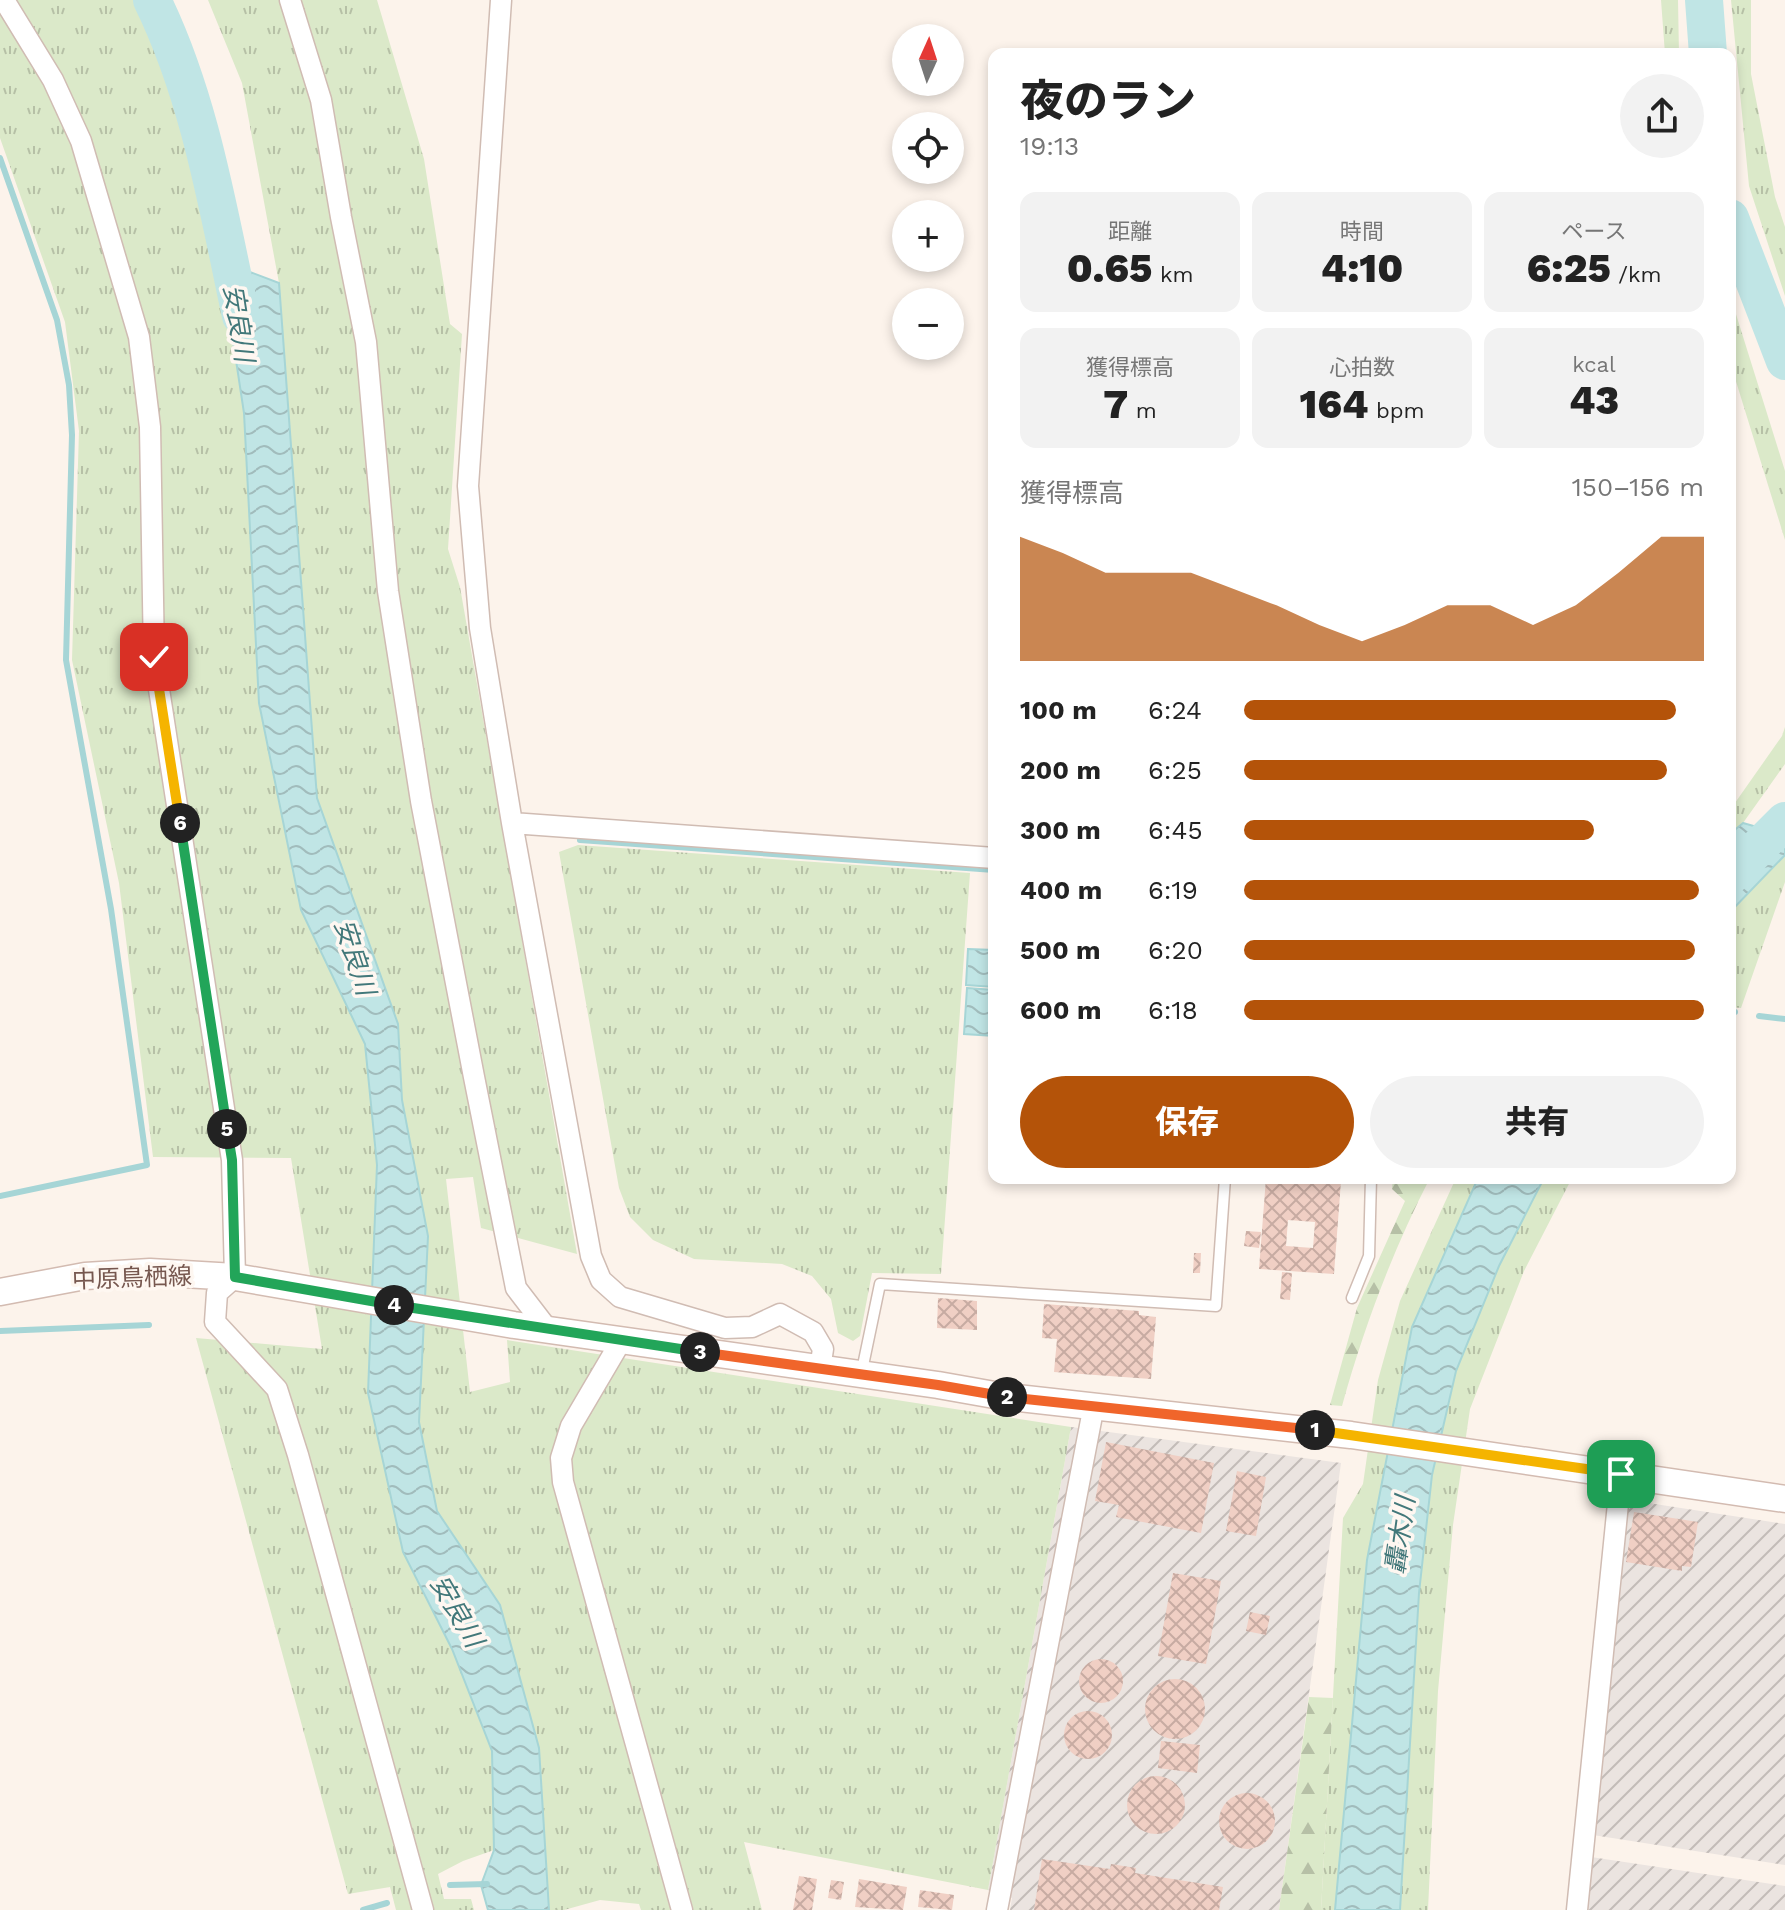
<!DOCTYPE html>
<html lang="ja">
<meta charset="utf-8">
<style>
:root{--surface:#fff;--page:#f2f2f2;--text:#222;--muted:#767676;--accent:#b45309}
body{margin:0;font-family:"Work Sans","Noto Sans JP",sans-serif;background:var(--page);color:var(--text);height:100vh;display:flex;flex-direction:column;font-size:30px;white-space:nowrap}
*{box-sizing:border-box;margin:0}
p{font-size:26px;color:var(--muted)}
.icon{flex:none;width:44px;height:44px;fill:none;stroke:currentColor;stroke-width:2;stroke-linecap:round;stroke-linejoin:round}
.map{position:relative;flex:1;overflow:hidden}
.details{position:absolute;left:988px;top:48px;width:748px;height:1136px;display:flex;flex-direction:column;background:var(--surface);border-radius:16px;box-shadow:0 4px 12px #0003}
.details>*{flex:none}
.needle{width:52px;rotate:3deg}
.fabs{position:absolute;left:892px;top:24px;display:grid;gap:16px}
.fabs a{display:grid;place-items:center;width:72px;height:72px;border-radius:50%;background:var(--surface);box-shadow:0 4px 12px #0003;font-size:40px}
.pin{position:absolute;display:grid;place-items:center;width:68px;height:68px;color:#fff;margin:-34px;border-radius:16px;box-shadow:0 4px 12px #0006}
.km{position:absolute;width:40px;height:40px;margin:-20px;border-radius:50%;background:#222;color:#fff;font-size:22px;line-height:40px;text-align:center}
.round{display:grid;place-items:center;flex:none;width:84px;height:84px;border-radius:42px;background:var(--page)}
.headline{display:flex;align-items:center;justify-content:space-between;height:136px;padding:0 32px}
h1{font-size:44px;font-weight:800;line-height:60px}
.stats{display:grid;grid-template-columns:repeat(3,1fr);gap:12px;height:136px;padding:8px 32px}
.stats div{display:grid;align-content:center;border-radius:16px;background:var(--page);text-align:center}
.stats b{font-size:40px;font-weight:800}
.stats small{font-size:22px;font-weight:400}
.stats p{font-size:22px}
.chart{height:224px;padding:16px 32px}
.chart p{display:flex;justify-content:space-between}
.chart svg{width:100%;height:144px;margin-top:8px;fill:var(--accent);opacity:.7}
.action{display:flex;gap:16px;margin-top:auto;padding:16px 32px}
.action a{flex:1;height:92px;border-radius:48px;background:var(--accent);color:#fff;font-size:32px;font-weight:800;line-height:92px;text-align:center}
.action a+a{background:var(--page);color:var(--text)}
ul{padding:0 32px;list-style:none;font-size:26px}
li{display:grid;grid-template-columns:128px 96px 1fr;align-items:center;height:60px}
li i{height:20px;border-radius:10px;background:var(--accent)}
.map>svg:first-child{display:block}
.industrial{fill:url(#industrial-furrows)}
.grass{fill:url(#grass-tufts)}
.forest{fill:url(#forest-firs)}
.water{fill:url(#water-waves);stroke:#a6d5d6;stroke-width:2}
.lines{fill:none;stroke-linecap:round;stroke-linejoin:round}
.stream{stroke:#a6d5d6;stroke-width:6}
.river{stroke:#c0e5e5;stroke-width:38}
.building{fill:url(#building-cross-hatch);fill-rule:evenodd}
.service-casing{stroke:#d0bcb3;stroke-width:13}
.minor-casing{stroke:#d0bcb3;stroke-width:23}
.secondary-casing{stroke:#d3bbb1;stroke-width:29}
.service{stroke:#fff;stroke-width:10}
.minor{stroke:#fff;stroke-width:20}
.secondary{stroke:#fff;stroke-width:26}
.split-1-casing{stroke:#fff;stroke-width:16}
.split-2-casing{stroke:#fff;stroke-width:16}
.split-3-casing{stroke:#fff;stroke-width:16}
.split-4-casing{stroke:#fff;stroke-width:16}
.split-5-casing{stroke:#fff;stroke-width:16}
.split-6-casing{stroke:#fff;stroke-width:16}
.split-7-casing{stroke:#fff;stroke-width:16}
.split-1{stroke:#f5b400;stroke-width:10}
.split-2{stroke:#f0652b;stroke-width:10}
.split-3{stroke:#f0652b;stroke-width:10}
.split-4{stroke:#22a559;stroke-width:10}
.split-5{stroke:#22a559;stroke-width:10}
.split-6{stroke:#22a559;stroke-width:10}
.split-7{stroke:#f5b400;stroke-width:10}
.labels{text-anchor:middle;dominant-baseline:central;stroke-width:7;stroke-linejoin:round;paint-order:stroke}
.street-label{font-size:24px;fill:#76574f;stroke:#fef7f1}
.water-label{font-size:26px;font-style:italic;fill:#42787a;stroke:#fef7f1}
</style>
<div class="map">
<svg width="1785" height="1910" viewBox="0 0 1785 1910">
<defs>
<pattern id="industrial-furrows" width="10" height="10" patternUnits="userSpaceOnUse" patternTransform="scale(2)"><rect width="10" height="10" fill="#ebe4e0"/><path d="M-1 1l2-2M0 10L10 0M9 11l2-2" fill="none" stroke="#c3bcb8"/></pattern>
<pattern id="grass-tufts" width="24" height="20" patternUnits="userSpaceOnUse" patternTransform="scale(2)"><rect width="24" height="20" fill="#dbe9c9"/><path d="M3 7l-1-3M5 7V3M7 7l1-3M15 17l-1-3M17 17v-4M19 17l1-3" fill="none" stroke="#b6c0a6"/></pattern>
<pattern id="forest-firs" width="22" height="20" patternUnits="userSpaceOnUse" patternTransform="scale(2)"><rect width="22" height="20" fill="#dbe9c9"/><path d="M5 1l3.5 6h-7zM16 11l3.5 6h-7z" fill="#b6c0a6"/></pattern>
<pattern id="water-waves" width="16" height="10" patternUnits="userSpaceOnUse" patternTransform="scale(2)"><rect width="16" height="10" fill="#c0e5e5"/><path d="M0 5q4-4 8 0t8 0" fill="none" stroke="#a1bcbc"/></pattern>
<pattern id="building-cross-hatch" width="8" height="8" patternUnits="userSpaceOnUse" patternTransform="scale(2)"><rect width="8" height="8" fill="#f0cfc4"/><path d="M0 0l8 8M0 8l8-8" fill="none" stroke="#c7aba2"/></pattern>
</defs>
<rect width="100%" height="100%" fill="#fcf3eb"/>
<path class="industrial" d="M1071 1427 1341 1463 1279 1910H1010L1012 1898 988 1890Z
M1629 1500 1785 1524V1865L1593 1835Z
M1591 1857 1785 1886V1910H1583Z"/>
<path class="grass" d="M0 0H135L170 62 221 261 244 413 301 910 365 1044 377 1165 368 1393 403 1552 452 1649 492 1751 494 1850 463 1861 438 1874 444 1899H471L474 1910H396L390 1887 348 1894 196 1338 322 1349 291 1158 153 1157 119 883 72 660 79 431 65 322 0 138Z
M208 0H377L424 159 450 324 462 334 448 549 460 587 577 1254 481 1228 473 1177 446 1179 470 1392 510 1382 507 1340 1071 1427 988 1890 744 1842 762 1910H641L639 1904 600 1900 564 1910H549L539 1748 500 1605 437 1511 419 1422 428 1236 402 1100 398 1024 317 798 279 283 242 83Z
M1661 0H1678L1679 54H1665Z
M1731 0H1751V74L1775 197 1785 227V296L1749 186Z
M1730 295 1785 471V540L1730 362Z
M1785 727V764L1743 823 1730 834V810L1782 736Z
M578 845 970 873 941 1274 872 1273 860 1336 853 1341 838 1333 831 1299 812 1276 782 1264 694 1259 653 1240 630 1217 619 1188 559 852Z
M1785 855V882L1741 1008 1730 1007V912Z
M1456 1178H1478L1412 1327 1367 1560 1335 1910H1321L1343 1518 1363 1484 1378 1380 1400 1301Z
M1544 1178H1572L1524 1271 1470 1409 1453 1525 1438 1691 1428 1910H1400L1419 1593 1432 1475 1456 1371 1499 1266Z"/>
<path class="forest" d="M1393 1178H1430C1392 1252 1364 1327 1342 1406L1330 1405 1357 1308 1405 1201 1392 1189Z
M1309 1697 1333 1698 1321 1910H1279Z"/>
<path class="water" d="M221 261 279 283 317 798 398 1024 402 1100 428 1236 419 1422 437 1511 500 1605 539 1748 549 1910H488L481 1885 494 1850 492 1751 452 1649 403 1552 368 1393 377 1165 365 1044 301 910 259 703 244 413Z
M1743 823 1785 835V855L1730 912V834Z
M968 949 994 950V987L966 985Z
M967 988 994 990V1036L964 1034Z
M1478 1178H1544L1499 1266 1456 1371 1432 1475 1419 1593 1400 1910H1335L1367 1560 1412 1327Z"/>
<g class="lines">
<path class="stream" d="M0 158 57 320 69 385 72 435 66 660 111 909 147 1165 0 1196
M580 840 994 870
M1730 1012H1735
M1759 1016 1785 1019
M0 1331 149 1325
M450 1885 487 1884
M363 1910 387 1903"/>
<path class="river" d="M152 0C200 98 218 209 241 316
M1704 0 1708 54
M1730 218 1785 361
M1730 876 1785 821"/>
</g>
<path class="building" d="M1266 1178 1341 1181 1334 1274 1259 1269ZM1288 1220 1315 1222 1313 1248 1286 1246Z
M1246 1231 1261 1232 1259 1248 1244 1246Z
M1194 1253H1201L1200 1273H1193Z
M1282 1272 1292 1273 1290 1300 1280 1299Z
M938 1298 977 1301V1330L937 1328Z
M1044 1304 1139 1311V1315L1156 1317 1151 1379 1054 1372 1057 1339 1042 1338Z
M1106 1442 1214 1463 1201 1533 1116 1517 1119 1505 1095 1501Z
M1237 1471 1266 1477 1256 1536 1226 1531Z
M1634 1512 1698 1522 1691 1567 1682 1566V1571L1626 1562Z
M1173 1573 1221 1581 1206 1664 1158 1656Z
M1250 1612 1270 1616 1266 1635 1246 1631Z
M1079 1681a22 22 0 1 1 44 0a22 22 0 1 1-44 0Z
M1145 1709a30 30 0 1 1 60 0a30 30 0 1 1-60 0Z
M1064 1735a24 24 0 1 1 48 0a24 24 0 1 1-48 0Z
M1161 1741 1200 1745 1197 1773 1158 1768Z
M1127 1805a29 29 0 1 1 58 0a29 29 0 1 1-58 0Z
M1219 1821a28 28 0 1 1 56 0a28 28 0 1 1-56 0Z
M1042 1859 1110 1869 1111 1864 1136 1868 1135 1873 1223 1887 1219 1910H1034Z
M799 1876 817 1879 812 1910H793Z
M859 1879 907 1887 903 1910 855 1907Z
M831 1880 844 1882 841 1900 828 1898Z
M920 1890 954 1895 952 1910 918 1907Z"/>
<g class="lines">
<g class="service-casing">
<path id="service" d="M1352 1298 1369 1256 1371 1178
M861 1375 880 1284 1216 1306 1225 1178"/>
</g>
<g class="minor-casing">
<path id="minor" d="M4 0 53 80 81 141 139 337 150 427 154 657 232 1160 235 1277 217 1293 215 1322 277 1389 298 1455 423 1910
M290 0 321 100 341 217 366 342 388 591 421 801 474 1077 516 1288 549 1331
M501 0 468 486 480 628 512 823 591 1256 601 1280 620 1297 725 1328 752 1327 780 1314 813 1332 823 1349 820 1369
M512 823 994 858
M621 1341 571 1426 561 1458 563 1482 682 1910
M997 1910 1094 1405
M1577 1910 1621 1474"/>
</g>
<g class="secondary-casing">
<path id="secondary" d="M0 1292 85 1276 150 1272 235 1277 514 1325 938 1385 1000 1396 1351 1435 1785 1499"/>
</g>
<use href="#service" class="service"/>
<use href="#minor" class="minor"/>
<use href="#secondary" class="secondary"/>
</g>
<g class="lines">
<g class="split-1-casing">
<path id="split-1" d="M1315 1430 1621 1474"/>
</g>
<g class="split-2-casing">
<path id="split-2" d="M1007 1397 1315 1430"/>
</g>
<g class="split-3-casing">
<path id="split-3" d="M700 1352 938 1385 1007 1397"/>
</g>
<g class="split-4-casing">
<path id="split-4" d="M394 1305 700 1352"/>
</g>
<g class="split-5-casing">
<path id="split-5" d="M227 1129 232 1160 235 1277 394 1305"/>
</g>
<g class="split-6-casing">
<path id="split-6" d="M180 823 227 1129"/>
</g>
<g class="split-7-casing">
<path id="split-7" d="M154 657 180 823"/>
</g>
<use href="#split-1" class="split-1"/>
<use href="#split-2" class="split-2"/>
<use href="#split-3" class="split-3"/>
<use href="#split-4" class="split-4"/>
<use href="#split-5" class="split-5"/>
<use href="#split-6" class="split-6"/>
<use href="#split-7" class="split-7"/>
</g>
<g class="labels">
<g class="street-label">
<text transform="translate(132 1278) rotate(-2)">中原鳥栖線</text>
</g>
<g class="water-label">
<text transform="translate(239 323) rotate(81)">安良川</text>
<text transform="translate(355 957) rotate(72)">安良川</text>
<text transform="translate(1400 1535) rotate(-82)">轟木川</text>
<text transform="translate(457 1611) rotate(60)">安良川</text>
</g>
</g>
</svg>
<div class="fabs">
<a><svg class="needle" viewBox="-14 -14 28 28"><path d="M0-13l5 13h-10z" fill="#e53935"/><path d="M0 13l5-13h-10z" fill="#767676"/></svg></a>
<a><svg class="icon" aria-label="locate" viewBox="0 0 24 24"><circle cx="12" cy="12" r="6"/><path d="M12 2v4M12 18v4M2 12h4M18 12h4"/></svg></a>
<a>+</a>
<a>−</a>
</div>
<div class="pin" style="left:1621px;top:1474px;background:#1e9e55"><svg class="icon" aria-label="arrive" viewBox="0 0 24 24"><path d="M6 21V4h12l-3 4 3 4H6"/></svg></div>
<div class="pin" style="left:154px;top:657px;background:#d93025"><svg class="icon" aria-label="check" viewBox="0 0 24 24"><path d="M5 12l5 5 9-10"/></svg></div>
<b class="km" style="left:1315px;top:1430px">1</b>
<b class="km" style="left:1007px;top:1397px">2</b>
<b class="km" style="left:700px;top:1352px">3</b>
<b class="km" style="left:394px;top:1305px">4</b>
<b class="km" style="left:227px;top:1129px">5</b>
<b class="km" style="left:180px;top:823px">6</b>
<section class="details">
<div class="headline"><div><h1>夜のラン</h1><p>19:13</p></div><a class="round"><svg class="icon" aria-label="share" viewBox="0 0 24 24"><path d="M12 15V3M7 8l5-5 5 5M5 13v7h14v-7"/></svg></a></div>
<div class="stats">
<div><p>距離</p><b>0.65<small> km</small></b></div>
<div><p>時間</p><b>4:10</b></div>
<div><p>ペース</p><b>6:25<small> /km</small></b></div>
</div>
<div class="stats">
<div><p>獲得標高</p><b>7<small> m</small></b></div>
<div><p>心拍数</p><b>164<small> bpm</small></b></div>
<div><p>kcal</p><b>43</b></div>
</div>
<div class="chart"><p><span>獲得標高</span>150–156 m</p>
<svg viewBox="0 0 160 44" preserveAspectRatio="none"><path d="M0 44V6L10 11L20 17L30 17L40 17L50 22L60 27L70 33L80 38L90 33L100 27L110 27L120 33L130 27L140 17L150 6L160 6V44z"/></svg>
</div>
<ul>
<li><b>100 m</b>6:24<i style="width:94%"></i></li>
<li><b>200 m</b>6:25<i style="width:92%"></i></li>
<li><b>300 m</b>6:45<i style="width:76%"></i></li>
<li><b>400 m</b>6:19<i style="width:99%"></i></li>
<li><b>500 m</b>6:20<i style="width:98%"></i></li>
<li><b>600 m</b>6:18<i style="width:100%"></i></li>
</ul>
<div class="action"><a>保存</a><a>共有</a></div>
</section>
</div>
